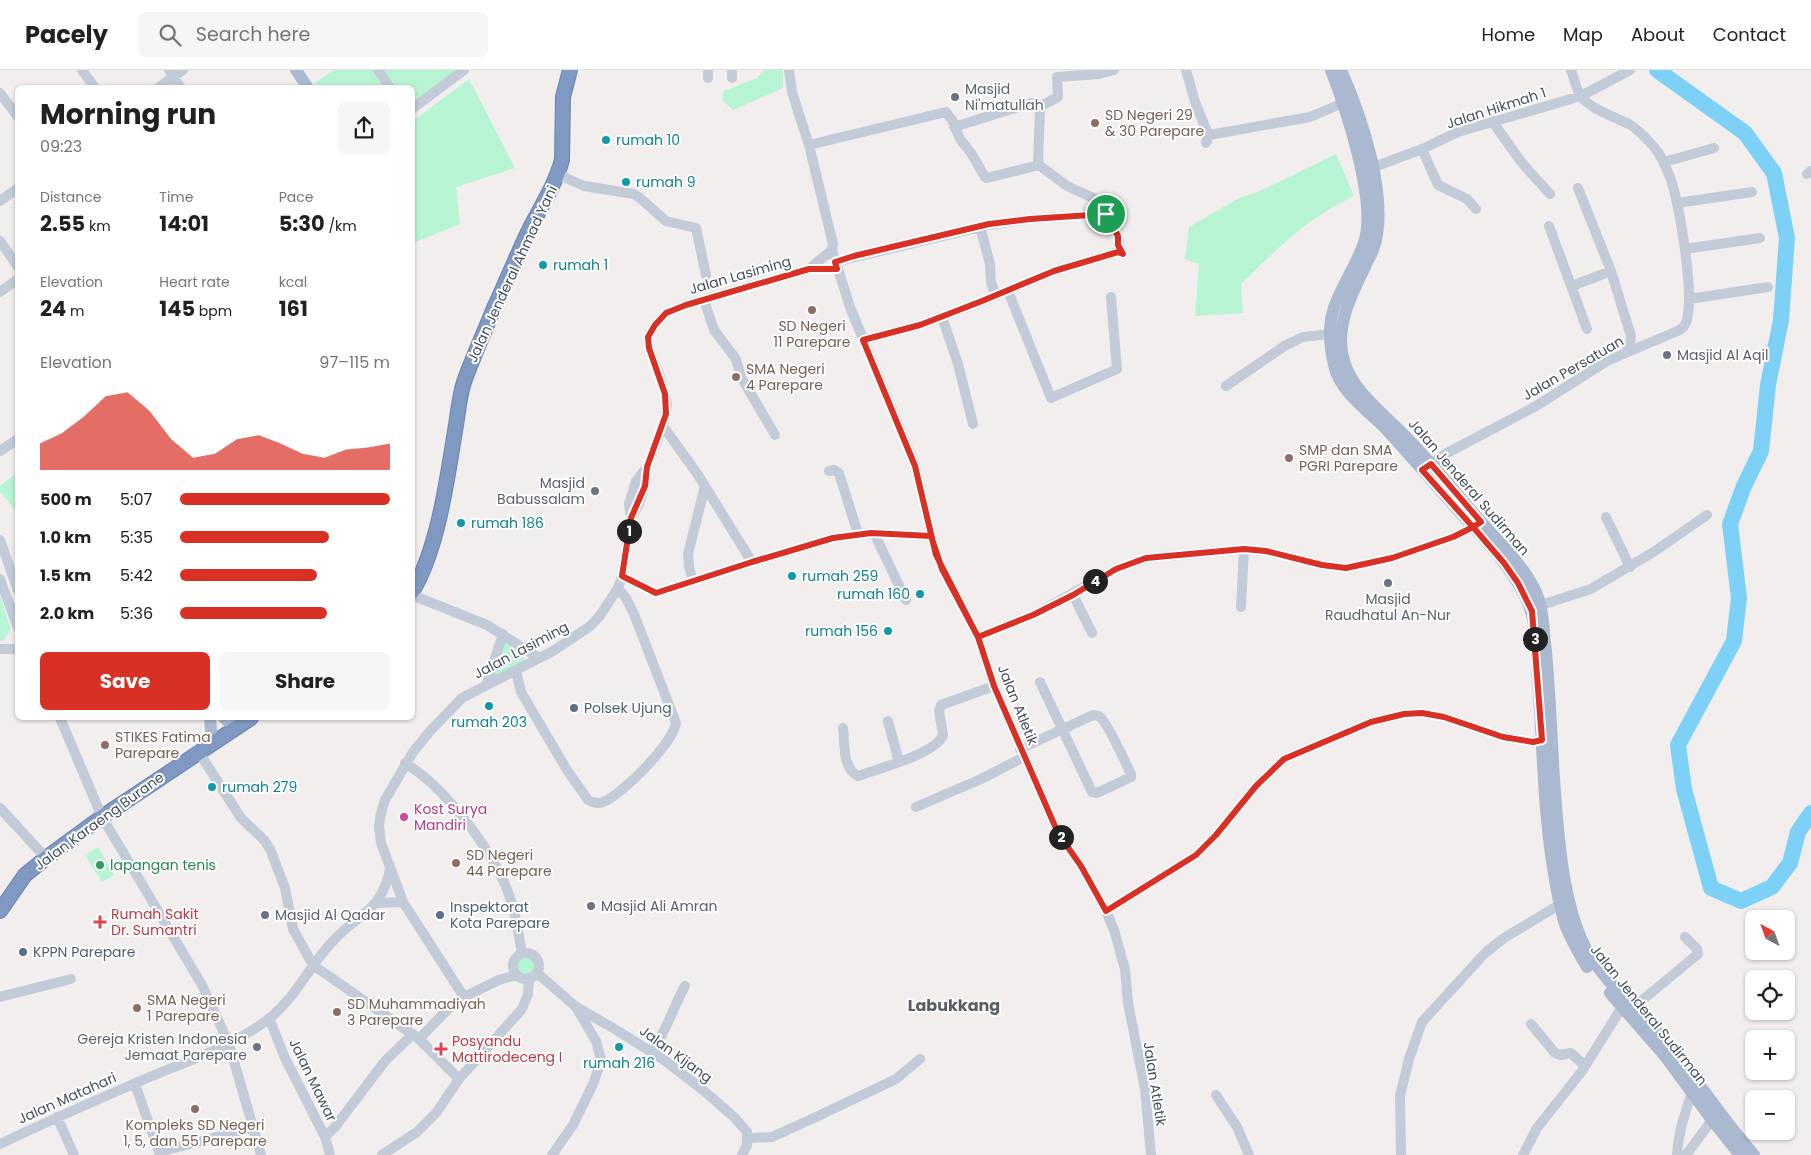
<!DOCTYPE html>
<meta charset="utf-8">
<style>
:root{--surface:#fff;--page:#f6f6f6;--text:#202124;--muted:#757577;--line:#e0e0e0;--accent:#d93025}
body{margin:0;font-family:Poppins,sans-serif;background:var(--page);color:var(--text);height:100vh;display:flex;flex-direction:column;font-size:19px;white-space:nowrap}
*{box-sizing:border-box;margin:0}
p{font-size:16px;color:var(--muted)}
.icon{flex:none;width:28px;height:28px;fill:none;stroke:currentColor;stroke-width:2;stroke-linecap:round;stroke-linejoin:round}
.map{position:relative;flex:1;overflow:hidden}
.panel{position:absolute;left:15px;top:15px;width:400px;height:635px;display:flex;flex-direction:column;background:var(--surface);border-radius:8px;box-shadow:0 1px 4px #0004}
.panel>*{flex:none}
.needle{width:32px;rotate:319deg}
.tools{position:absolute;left:1745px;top:840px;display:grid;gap:10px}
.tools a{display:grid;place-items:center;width:50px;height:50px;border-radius:8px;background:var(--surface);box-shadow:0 1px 4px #0004;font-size:25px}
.pin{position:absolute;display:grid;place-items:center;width:42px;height:42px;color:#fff;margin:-21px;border:2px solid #fff;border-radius:50%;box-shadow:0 1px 5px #0007}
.km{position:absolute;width:25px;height:25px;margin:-12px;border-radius:50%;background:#222;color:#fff;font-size:14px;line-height:25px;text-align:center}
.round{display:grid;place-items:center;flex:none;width:52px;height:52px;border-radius:8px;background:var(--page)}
.summary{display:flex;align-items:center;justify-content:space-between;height:85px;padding:0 25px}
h1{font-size:28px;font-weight:700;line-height:38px}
.stats{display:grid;grid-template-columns:repeat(3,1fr);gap:8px;height:85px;padding:5px 25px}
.stats div{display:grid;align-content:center}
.stats b{font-size:21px;font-weight:700}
.stats small{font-size:14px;font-weight:400}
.stats p{font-size:14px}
.chart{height:140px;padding:10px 25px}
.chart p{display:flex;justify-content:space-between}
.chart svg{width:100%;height:90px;margin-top:5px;fill:var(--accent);opacity:.7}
.primary-button{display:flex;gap:10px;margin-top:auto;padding:10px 25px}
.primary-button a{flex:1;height:58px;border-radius:8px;background:var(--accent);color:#fff;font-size:20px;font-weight:700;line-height:58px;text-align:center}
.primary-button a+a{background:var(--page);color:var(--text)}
ul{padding:0 25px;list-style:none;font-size:16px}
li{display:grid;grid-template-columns:80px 60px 1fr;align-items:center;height:38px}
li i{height:12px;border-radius:6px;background:var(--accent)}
header{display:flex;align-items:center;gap:30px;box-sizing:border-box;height:70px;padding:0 25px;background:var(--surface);border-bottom:1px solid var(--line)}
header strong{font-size:24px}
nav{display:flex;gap:28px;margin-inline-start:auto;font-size:18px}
.search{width:350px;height:45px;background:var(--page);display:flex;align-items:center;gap:12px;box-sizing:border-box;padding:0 18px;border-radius:8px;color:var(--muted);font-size:19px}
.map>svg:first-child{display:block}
.green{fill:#b6f4d4}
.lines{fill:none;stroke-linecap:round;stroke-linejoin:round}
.river{stroke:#7ed1f6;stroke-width:16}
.highway-casing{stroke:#6a84ae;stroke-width:16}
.minor{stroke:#c2cbd7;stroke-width:10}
.major{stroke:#aab9d0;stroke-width:12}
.highway{stroke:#7f99c3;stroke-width:14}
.route-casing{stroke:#fff;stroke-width:10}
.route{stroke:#d93025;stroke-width:6}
.worship-dot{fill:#6b7280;stroke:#fff;stroke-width:2}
.education-dot{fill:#8d6e63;stroke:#fff;stroke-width:2}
.culture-dot{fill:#0f9aa8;stroke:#fff;stroke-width:2}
.service-dot{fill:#5c6f8a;stroke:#fff;stroke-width:2}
.hotel-dot{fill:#d1479c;stroke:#fff;stroke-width:2}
.leisure-dot{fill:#2e9e5b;stroke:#fff;stroke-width:2}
.health-dot{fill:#e0444e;stroke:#fff;stroke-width:2}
.labels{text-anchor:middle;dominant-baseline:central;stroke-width:4;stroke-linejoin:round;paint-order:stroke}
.worship-label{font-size:14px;fill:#5b616d;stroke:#fff;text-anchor:start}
.street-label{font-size:14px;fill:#444f5d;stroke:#fff}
.education-label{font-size:14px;fill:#785e54;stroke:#fff;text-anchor:start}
.culture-label{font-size:14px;fill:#0d838f;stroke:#fff;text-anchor:start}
.service-label{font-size:14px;fill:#4e5e75;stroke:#fff;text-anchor:start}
.hotel-label{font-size:14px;fill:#b23c85;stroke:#fff;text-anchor:start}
.leisure-label{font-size:14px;fill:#27864d;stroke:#fff;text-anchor:start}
.health-label{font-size:14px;fill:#be3a42;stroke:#fff;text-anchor:start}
.quarter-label{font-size:16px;font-weight:bold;fill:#595d64;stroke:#fff}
</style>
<header>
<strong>Pacely</strong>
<div class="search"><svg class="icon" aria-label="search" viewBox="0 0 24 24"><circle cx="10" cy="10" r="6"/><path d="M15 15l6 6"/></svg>Search here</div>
<nav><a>Home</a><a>Map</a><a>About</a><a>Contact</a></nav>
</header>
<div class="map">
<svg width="1811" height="1085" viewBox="0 0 1811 1085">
<rect width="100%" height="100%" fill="#f1eeed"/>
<path class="green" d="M334 0H373L383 17H317L314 13Z
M381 0H459L413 35 412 18 391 17Z
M764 0H783V18L733 40 722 30 724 21 757 8Z
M469 9 515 98 456 117 460 154 413 173V51Z
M1336 84 1354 126C1308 147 1276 180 1241 214L1243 243 1195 246 1199 194 1185 189 1189 157 1239 128 1260 121Z
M17 403V443L0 421V416Z
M0 526 11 559 4 570 0 571Z
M505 570C513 575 526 580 524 592L493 607Z
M98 777 114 805 102 812 85 785Z
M516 896a10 10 0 1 1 20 0a10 10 0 1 1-20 0Z"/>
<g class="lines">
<path class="river" d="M1657 0 1745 63 1774 103 1787 168 1781 250 1768 315 1761 381 1744 416 1730 454 1739 528 1734 571 1678 675 1684 719 1711 818 1741 831 1772 817 1790 793 1798 762 1811 743"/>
<g class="highway-casing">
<path id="highway" d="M412 522C438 479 447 410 455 361 458 345 459 327 464 312 473 287 484 263 494 238 506 212 517 185 530 158 542 135 555 115 562 90L563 27 570 0
M0 841 25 805 46 788 102 747 251 648"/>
</g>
<path class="minor" d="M82 0 95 18
M169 0 181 18
M378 0 390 18
M789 0 792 22 809 75 833 174 832 180 850 237 915 395 936 485 978 567 994 616 1058 763 1081 796 1106 841 1114 860 1125 899 1128 933 1145 1019 1151 1085
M1186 0 1195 32 1208 64 1206 72
M708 8V0
M732 8V0
M158 18 183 0
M0 23 18 47
M412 39 464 0
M1040 40 1041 36 1058 27 1057 7 1099 4 1114 0
M1492 51 1522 93 1550 124
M1206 73 1209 65 1310 47 1350 30
M809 75 946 42 952 50 960 69 971 83 985 107 987 108 1039 95
M1422 79 1438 115 1467 129 1476 139
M1664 92 1714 78
M1374 97 1422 79 1458 62 1581 26 1630 0
M557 104 584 116 634 124 640 128 666 151 696 158 706 205
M1807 104 1811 101
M1578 118 1611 201 1631 266 1630 275 1626 282
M0 131 18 118
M1677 133 1752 122
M1106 144 1118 166 1119 175 1123 184
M980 156 990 194 991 212 996 226
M1549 156 1587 259
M0 171 18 197
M1685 179 1760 168
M835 192 989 155 1030 149 1106 144 1105 138 1098 130 1067 116 1039 95 1038 91 1040 40 1037 34 1031 33 954 57
M809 199 832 180
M1572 216 1611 201
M1008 221 1051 328 1117 299 1111 227
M0 222 18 209
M1689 229 1768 217
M704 230 714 260 736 289 741 307 775 365
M942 247 958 294 973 354
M863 270 920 255 983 231 1054 201 1118 182 1123 184
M1226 316 1286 275 1303 267 1330 264
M663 356 698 405 752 492
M0 381 18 369
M1425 398 1447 383 1536 336 1607 291 1675 262C1678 261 1682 259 1684 256 1698 240 1679 132 1671 110 1667 99 1662 86 1654 77 1647 69 1638 59 1629 54 1615 47 1588 38 1580 25 1576 18 1574 8 1571 0
M829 401 834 400 839 403 858 464
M1606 447 1630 497
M631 448 639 434 645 416 647 397 663 356 667 335 665 324 659 304 649 278 648 267 655 255 666 243 685 235 809 199H837
M874 463 906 530
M0 470 18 521
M622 506 656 523 752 492 833 468 871 463 931 466
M0 509 18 558
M693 511 689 497 688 484 705 416
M412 525 487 555 539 588
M1073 525 1092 563
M1541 535 1591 519 1655 481 1707 445
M1241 537 1244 479
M978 567 1033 545 1116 499 1147 488 1244 479 1266 481 1322 495 1346 498 1392 488 1453 467 1478 454
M0 579H18
M516 601 521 622 567 700 588 730C593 733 597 734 603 732 622 725 673 673 676 653L634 544 626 528 618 518
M487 613 503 564
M60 648 102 747 202 915 229 974 261 1085
M888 651 899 692
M843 658C845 673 842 698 858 706 877 699 936 684 943 665L939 641 941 635 994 616
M1020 679 1093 645C1096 646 1098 645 1100 647 1108 653 1126 694 1131 704V707L1097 723 1092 722 1040 612
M198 681 241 748 264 770 270 779 285 818 293 859 313 895 419 969 459 1009
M405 693C443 716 484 770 503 810 514 833 518 859 522 884
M916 737 981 709 1024 687
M0 738 46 788
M377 833 403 832
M1106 841 1196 785 1216 765 1256 716 1284 689 1371 652 1404 644 1422 643 1444 647 1503 667 1533 672 1542 670
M513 896a13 13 0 1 1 26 0a13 13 0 1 1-26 0Z
M537 903 575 936 618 961 664 990 703 1020 734 1047 747 1062V1075L742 1085
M516 905 499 910 464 927 403 832 381 773 379 756 381 743 385 730 413 682 431 660 462 628 553 581 589 557 599 547 618 518 622 506 631 448 629 434 632 424 636 411 647 397
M0 927 71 909
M1634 937 1698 884 1697 879 1685 867
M269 948 285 988 325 1067 330 1085
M1531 954 1555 983 1561 985 1571 983 1585 996
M419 969 452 935 464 927
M652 983C666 961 673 938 685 916
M135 1014 159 1082 254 1057
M1216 1025 1237 1057 1249 1085
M57 1047 74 1085
M325 1067 335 1057 385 991 413 964
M748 1068 772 1067 816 1047 896 1009 920 989
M0 1074C50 1050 101 1028 152 1006 193 989 236 975 271 947 298 924 309 896 333 871 360 842 381 842 390 799
M382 1085 417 1062 436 1043 459 1009 522 939 528 924 529 908
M552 1085 573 1055 594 1012 601 990 596 971 576 937
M1401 1085 1400 1026 1409 989 1422 952 1485 883 1504 868 1559 835
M1523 1085 1537 1058 1582 1001 1622 937 1626 933
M1677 1085C1678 1062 1685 1044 1692 1022L1694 1019
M1686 1085 1712 1050"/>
<path class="major" d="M296 0 308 18
M1331 0C1346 39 1376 129 1365 169 1358 195 1340 216 1333 241 1328 258 1330 278 1334 295 1340 323 1369 341 1387 360 1410 385 1433 412 1456 438 1481 466 1510 494 1526 528 1538 552 1536 585 1538 611 1543 675 1543 740 1554 804 1557 822 1560 840 1566 857 1572 871 1579 884 1587 897
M1341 0C1361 45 1391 132 1373 180 1371 186 1367 191 1365 197 1351 225 1334 259 1344 291 1353 322 1384 344 1406 367 1431 392 1453 420 1476 446 1496 469 1520 491 1534 518 1543 535 1543 554 1545 573 1550 618 1551 663 1554 709 1558 763 1562 843 1592 889 1614 922 1646 947 1671 977 1699 1013 1724 1051 1754 1085
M210 648 212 672
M224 648 235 657
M1610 923 1665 986 1712 1050 1740 1085"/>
<use href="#highway" class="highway"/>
</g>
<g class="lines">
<g class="route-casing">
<path id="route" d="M1106 144 1030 149 989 154 854 186 835 192 837 199H809L686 235 666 243 655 255 648 267 649 278 665 324 666 344 647 397 645 416 631 448 622 506 656 523 752 492 833 468 871 463 931 466 942 499 978 567 994 616 1058 763 1081 796 1106 841 1196 785 1216 765 1256 716 1284 689 1371 652 1404 644 1422 643 1444 647 1503 667 1533 672 1542 670 1532 541 1518 513 1504 493 1473 457 1481 452 1431 394 1422 400 1473 457 1453 467 1392 488 1346 498 1322 495 1266 481 1244 479 1146 488 1116 499 1073 525 1033 545 978 567 936 485 915 396 863 270 920 255 982 231 1054 201 1118 182 1123 184 1118 175V166L1106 144"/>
</g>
<use href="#route" class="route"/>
</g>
<g class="worship-dot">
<circle cx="955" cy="27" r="5"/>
<circle cx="1667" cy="285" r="5"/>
<circle cx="595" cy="421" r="5"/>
<circle cx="1388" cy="513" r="5"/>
<circle cx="591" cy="836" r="5"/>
<circle cx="265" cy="845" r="5"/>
<circle cx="257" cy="977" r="5"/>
</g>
<g class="education-dot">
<circle cx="1095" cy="53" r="5"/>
<circle cx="812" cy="240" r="5"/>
<circle cx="736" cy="307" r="5"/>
<circle cx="1289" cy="388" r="5"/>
<circle cx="105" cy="675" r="5"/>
<circle cx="456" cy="793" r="5"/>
<circle cx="137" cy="938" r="5"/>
<circle cx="337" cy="942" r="5"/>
<circle cx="195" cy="1039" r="5"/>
</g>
<g class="culture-dot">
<circle cx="606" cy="70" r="5"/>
<circle cx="626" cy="112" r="5"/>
<circle cx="543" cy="195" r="5"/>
<circle cx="461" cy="453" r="5"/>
<circle cx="792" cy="506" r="5"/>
<circle cx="920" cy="524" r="5"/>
<circle cx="888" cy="561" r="5"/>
<circle cx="489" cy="636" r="5"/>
<circle cx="212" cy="717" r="5"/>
<circle cx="619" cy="977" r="5"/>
</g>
<g class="service-dot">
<circle cx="574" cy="638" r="5"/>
<circle cx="440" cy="845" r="5"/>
<circle cx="23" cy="882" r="5"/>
</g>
<circle class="hotel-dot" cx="404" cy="747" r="5"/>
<circle class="leisure-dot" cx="100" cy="795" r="5"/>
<g class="health-dot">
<path d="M97.5 844.5h5v5h5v5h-5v5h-5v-5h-5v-5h5z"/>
<path d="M438.5 971.5h5v5h5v5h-5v5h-5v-5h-5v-5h5z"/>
</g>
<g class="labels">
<g class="worship-label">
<text x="965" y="19">Masjid<tspan x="965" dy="16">Ni'matullah</tspan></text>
<text x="1677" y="285">Masjid Al Aqil</text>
<text x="585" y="413" text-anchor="end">Masjid<tspan x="585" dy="16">Babussalam</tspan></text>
<text x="1388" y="529" text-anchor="middle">Masjid<tspan x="1388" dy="16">Raudhatul An-Nur</tspan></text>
<text x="601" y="836">Masjid Ali Amran</text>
<text x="275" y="845">Masjid Al Qadar</text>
<text x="247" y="969" text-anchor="end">Gereja Kristen Indonesia<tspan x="247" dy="16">Jemaat Parepare</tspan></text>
</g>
<g class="street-label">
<text transform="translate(1496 38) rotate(-18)">Jalan Hikmah 1</text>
<text transform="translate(512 204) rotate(-65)">Jalan Jenderal Ahmad Yani</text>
<text transform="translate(740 205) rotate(-16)">Jalan Lasiming</text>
<text transform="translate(1573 298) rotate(-30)">Jalan Persatuan</text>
<text transform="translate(1469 417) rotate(49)">Jalan Jenderal Sudirman</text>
<text transform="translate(521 580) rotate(-28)">Jalan Lasiming</text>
<text transform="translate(1018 635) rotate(68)">Jalan Atletik</text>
<text transform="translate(99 751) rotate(-36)">Jalan Karaeng Burane</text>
<text transform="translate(1649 945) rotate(51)">Jalan Jenderal Sudirman</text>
<text transform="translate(676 984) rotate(36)">Jalan Kijang</text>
<text transform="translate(313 1010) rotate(64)">Jalan Mawar</text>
<text transform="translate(1155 1014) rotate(81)">Jalan Atletik</text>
<text transform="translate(67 1028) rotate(-24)">Jalan Matahari</text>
</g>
<g class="education-label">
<text x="1105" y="45">SD Negeri 29<tspan x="1105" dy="16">&amp; 30 Parepare</tspan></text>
<text x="812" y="256" text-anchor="middle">SD Negeri<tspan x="812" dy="16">11 Parepare</tspan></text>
<text x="746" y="299">SMA Negeri<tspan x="746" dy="16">4 Parepare</tspan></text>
<text x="1299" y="380">SMP dan SMA<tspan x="1299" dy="16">PGRI Parepare</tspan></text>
<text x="115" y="667">STIKES Fatima<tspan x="115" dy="16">Parepare</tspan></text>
<text x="466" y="785">SD Negeri<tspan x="466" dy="16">44 Parepare</tspan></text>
<text x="147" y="930">SMA Negeri<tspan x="147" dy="16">1 Parepare</tspan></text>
<text x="347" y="934">SD Muhammadiyah<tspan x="347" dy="16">3 Parepare</tspan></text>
<text x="195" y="1055" text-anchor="middle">Kompleks SD Negeri<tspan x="195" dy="16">1, 5, dan 55 Parepare</tspan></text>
</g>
<g class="culture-label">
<text x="616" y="70">rumah 10</text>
<text x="636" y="112">rumah 9</text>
<text x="553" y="195">rumah 1</text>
<text x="471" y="453">rumah 186</text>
<text x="802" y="506">rumah 259</text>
<text x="910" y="524" text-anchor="end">rumah 160</text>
<text x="878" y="561" text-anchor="end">rumah 156</text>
<text x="489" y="652" text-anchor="middle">rumah 203</text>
<text x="222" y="717">rumah 279</text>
<text x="619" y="993" text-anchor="middle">rumah 216</text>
</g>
<g class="service-label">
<text x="584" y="638">Polsek Ujung</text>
<text x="450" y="837">Inspektorat<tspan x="450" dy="16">Kota Parepare</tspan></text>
<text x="33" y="882">KPPN Parepare</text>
</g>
<g class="hotel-label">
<text x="414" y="739">Kost Surya<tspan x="414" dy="16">Mandiri</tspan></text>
</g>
<g class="leisure-label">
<text x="110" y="795">lapangan tenis</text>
</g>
<g class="health-label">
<text x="111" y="844">Rumah Sakit<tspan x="111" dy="16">Dr. Sumantri</tspan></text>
<text x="452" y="971">Posyandu<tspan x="452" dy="16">Mattirodeceng I</tspan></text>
</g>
<g class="quarter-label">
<text x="954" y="935">Labukkang</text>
</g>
</g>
</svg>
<div class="tools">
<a><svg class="needle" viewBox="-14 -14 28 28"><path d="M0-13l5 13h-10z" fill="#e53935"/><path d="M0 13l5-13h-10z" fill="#757577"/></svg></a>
<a><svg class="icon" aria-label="locate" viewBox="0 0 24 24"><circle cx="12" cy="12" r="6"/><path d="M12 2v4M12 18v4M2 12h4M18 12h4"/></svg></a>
<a>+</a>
<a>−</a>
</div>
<div class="pin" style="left:1106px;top:144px;background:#1e9e55"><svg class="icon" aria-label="arrive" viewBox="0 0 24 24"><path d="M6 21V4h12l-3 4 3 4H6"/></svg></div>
<b class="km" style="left:629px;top:461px">1</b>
<b class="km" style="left:1061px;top:767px">2</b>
<b class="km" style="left:1535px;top:569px">3</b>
<b class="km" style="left:1095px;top:511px">4</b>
<section class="panel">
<div class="summary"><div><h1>Morning run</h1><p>09:23</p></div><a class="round"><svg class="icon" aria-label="share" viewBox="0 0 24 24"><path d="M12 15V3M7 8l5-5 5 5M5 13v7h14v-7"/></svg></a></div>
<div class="stats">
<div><p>Distance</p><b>2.55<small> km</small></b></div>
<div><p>Time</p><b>14:01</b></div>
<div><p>Pace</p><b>5:30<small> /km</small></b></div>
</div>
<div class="stats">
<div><p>Elevation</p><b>24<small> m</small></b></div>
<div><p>Heart rate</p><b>145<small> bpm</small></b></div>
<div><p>kcal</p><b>161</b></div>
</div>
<div class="chart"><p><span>Elevation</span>97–115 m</p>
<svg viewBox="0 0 160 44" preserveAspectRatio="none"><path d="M0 44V31L10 26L20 18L30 8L40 6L50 15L60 29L70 38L80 36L90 29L100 27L110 31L120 36L130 38L140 34L150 33L160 31V44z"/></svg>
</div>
<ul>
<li><b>500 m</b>5:07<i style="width:100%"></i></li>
<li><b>1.0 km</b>5:35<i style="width:71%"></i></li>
<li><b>1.5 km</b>5:42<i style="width:65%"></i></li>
<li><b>2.0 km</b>5:36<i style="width:70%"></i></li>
</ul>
<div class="primary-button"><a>Save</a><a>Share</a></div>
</section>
</div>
